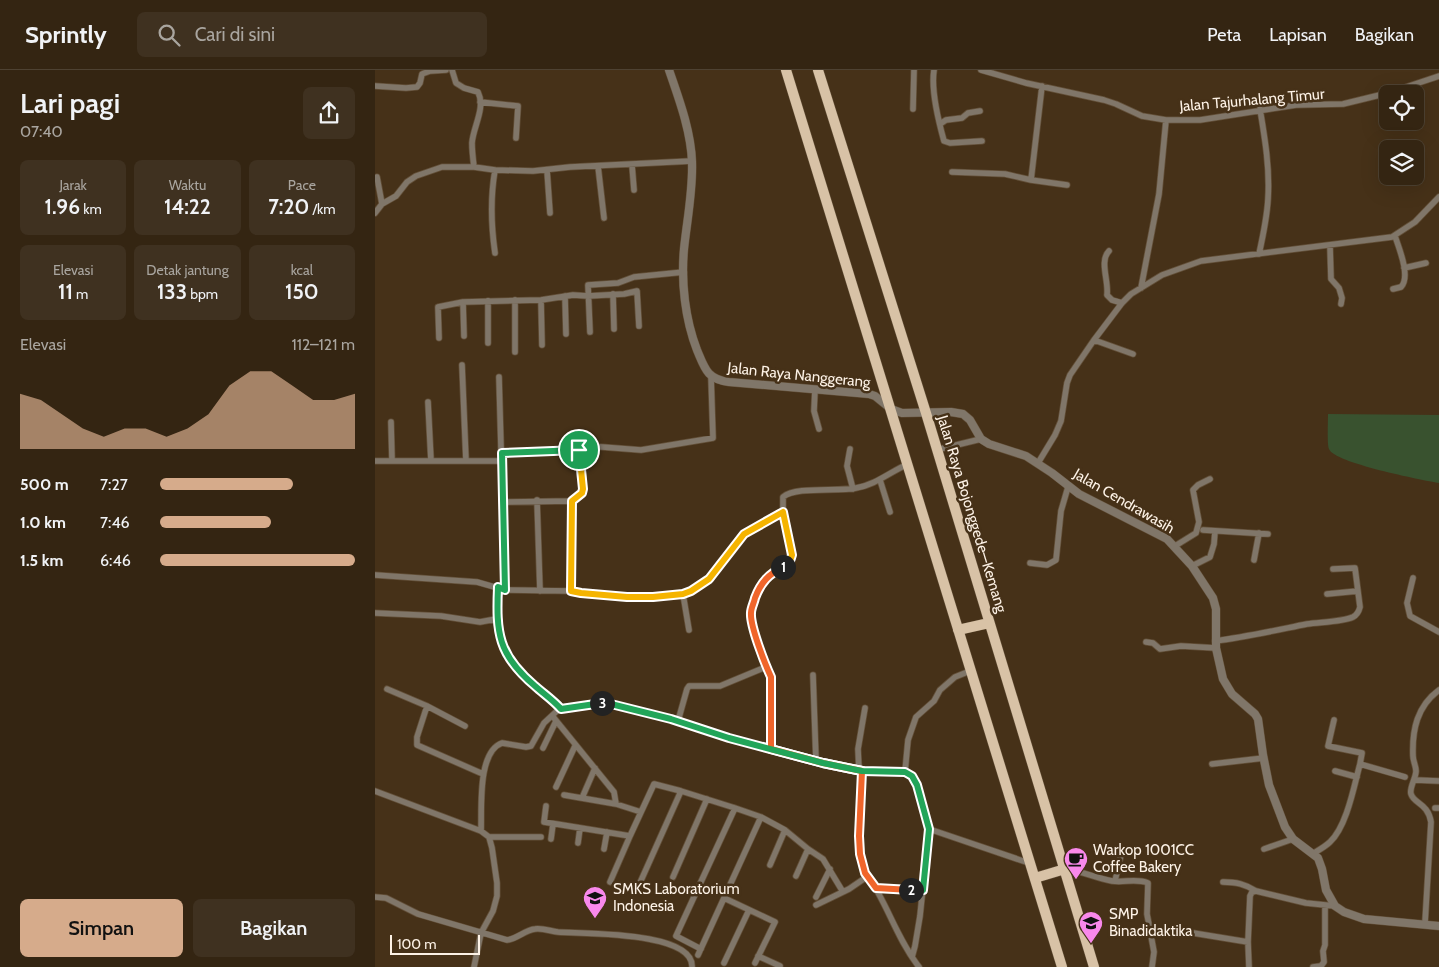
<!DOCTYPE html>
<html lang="id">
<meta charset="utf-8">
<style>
:root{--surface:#342512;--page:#3f3120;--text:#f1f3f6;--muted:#a9a59f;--line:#4e4232;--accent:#d6ab8b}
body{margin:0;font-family:Cabin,sans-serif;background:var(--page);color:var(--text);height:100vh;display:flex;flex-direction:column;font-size:19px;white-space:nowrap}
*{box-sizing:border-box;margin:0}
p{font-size:16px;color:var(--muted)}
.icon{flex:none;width:28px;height:28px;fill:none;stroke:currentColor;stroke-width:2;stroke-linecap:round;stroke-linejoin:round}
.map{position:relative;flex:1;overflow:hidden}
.sheet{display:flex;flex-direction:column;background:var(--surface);width:375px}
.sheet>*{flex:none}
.buttons{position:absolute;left:1004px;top:15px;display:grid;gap:10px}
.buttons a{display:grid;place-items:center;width:45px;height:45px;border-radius:8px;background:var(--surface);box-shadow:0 5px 20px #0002,0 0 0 1px var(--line);font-size:25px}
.scale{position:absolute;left:15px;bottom:12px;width:90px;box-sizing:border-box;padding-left:5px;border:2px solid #fdf2e6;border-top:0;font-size:14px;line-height:18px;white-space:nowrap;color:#fdf2e6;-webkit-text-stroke:4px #463118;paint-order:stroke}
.pin{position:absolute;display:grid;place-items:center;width:42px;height:42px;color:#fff;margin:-21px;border:2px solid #fff;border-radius:50%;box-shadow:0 1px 5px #0007}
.km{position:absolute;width:25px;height:25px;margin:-12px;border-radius:50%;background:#222;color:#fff;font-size:14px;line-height:25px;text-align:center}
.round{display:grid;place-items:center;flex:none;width:52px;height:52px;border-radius:8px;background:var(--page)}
.overview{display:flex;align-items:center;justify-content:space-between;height:85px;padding:0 20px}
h1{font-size:28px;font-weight:600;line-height:38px}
.metrics{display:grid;grid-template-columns:repeat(3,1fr);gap:8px;height:85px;padding:5px 20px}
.metrics div{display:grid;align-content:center;border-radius:8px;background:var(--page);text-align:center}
.metrics b{font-size:21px;font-weight:600}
.metrics small{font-size:14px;font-weight:400}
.metrics p{font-size:14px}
.chart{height:140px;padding:10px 20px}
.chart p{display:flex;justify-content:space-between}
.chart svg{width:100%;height:90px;margin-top:5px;fill:var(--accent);opacity:.7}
.primary-button{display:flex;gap:10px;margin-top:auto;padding:10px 20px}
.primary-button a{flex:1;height:58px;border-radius:8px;background:var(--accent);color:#111;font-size:20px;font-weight:600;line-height:58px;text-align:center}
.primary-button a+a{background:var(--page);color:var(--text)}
ul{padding:0 20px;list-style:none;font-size:16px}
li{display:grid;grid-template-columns:80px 60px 1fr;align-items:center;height:38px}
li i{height:12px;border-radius:6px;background:var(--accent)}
header{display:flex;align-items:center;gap:30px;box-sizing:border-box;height:70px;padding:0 25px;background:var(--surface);border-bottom:1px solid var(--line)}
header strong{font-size:24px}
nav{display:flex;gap:28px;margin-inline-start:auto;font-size:18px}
.search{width:350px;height:45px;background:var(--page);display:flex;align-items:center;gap:12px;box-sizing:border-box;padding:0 18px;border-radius:8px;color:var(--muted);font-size:19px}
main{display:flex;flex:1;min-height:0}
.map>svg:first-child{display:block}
.green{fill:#39522f}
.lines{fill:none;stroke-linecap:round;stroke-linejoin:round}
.minor-casing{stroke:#635039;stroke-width:7}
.tertiary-casing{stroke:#635039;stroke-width:9}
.trunk-casing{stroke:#635039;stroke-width:11}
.minor{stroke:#807669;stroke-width:5.5}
.tertiary{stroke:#807669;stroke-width:8}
.trunk{stroke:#d8c2a6;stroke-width:10}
.split-1-casing{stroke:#fff;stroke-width:10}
.split-2-casing{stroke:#fff;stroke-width:10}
.split-3-casing{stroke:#fff;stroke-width:10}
.split-4-casing{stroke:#fff;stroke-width:10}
.split-1{stroke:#f5b400;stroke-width:6}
.split-2{stroke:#f0652b;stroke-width:6}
.split-3{stroke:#22a559;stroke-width:6}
.split-4{stroke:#22a559;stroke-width:6}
.labels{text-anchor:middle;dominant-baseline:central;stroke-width:5;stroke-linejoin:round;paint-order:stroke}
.street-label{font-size:15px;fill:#fdf2e6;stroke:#463118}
.poi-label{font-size:15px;fill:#fdf2e6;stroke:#463118;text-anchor:start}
</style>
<header>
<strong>Sprintly</strong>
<div class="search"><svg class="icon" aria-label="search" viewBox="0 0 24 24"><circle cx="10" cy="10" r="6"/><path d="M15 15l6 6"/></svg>Cari di sini</div>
<nav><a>Peta</a><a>Lapisan</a><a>Bagikan</a></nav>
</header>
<main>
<section class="sheet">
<div class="overview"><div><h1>Lari pagi</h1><p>07:40</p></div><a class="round"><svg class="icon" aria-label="share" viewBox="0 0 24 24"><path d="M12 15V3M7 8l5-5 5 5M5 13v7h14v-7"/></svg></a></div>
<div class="metrics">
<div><p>Jarak</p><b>1.96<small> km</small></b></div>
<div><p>Waktu</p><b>14:22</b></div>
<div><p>Pace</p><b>7:20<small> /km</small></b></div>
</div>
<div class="metrics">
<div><p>Elevasi</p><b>11<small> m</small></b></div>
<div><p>Detak jantung</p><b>133<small> bpm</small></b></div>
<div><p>kcal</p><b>150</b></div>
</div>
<div class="chart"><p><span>Elevasi</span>112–121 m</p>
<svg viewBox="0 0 160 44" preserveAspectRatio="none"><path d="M0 44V17L10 20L20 27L30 34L40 38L50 34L60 34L70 38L80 34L90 27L100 13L110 6L120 6L130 13L140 20L150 20L160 17V44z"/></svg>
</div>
<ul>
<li><b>500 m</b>7:27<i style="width:68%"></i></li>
<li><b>1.0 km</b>7:46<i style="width:57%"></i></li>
<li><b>1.5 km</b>6:46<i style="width:100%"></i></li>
</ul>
<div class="primary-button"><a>Simpan</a><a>Bagikan</a></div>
</section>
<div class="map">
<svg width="1064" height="897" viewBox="0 0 1064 897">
<rect width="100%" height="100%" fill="#463118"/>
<path class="green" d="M953 344 1064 345V413C1047 410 959 393 954 379 952 374 953 351 953 344Z"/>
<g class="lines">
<g class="minor-casing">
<path id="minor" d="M77 0 81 13 89 18 103 22C111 38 98 57 97 73 97 81 98 89 99 97
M559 0C556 19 564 53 569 71L575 73 607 71
M606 0 651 13 729 30 741 34 767 46 791 50H825L921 35 968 34 1013 23 1064 6
M0 16 31 18 42 17 45 13 47 4 55 1 71 0
M105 32 143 36 141 68
M538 39 539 0
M565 54 571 50 587 48 593 43 605 41
M257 95 259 120
M223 96 229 148
M172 100 175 143
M577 102 630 104 656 110 667 16
M2 107 7 134
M656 110 692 115
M0 143 7 134 21 126 32 112 41 106 67 97H99L120 100 158 101 195 97 317 91
M955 176 956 209 964 218 967 228 966 234
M734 181C724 191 734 211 732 225L737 230 747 233
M120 183C116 155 115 129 120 100
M884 184C888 166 892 148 893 129 895 99 890 69 885 39
M1029 198 1051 193
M766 218 784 124 791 50
M1018 219 1026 217C1036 207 1024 178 1020 166
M238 224 239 259
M190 226 191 264
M140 230V282
M166 230 167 275
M113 231V273
M88 232 89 266
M215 262 213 215 243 213 259 207 309 202
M64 268 63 237 88 232 166 230 198 225 213 226 249 224 262 221 264 256
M719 270 758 284
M87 295 91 391
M124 307 130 520
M440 319 439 341 444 359
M53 332 56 391
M16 352 17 390
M475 379 472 396 478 419
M561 380 606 369
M127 383 204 380 214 376 266 380 338 368 336 306
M0 391H127
M663 393 680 365 686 351 692 313 695 305 719 270 747 233 756 224 787 205 826 191 1017 167 1040 152 1064 127
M505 410 515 442
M162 430 165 521
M127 432 197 431
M828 460 893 464
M800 476 821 463 824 452 818 420 823 415 835 409
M879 490 884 463
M655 493 672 495 681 490 686 441 693 417
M817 496 835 487 839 474 840 461
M0 505 102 512 130 520 196 521 197 431 207 423 208 419 204 380
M1038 508 1032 533 1035 546 1064 562
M196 521 206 523 252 527H278L308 524 316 521 334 509 369 464 408 442
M308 524 314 560
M952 524 983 521
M0 543 66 546 105 552 121 549 123 517
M121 549C124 562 126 576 133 587 144 607 170 623 186 639
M840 571C871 567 902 560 932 554 945 552 967 552 978 547 982 545 984 541 985 537L980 498 958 499
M771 572 778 573 785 579 806 576 841 578
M438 605 441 691
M12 619 52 636
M179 648 239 722 241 734 266 742
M959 650 953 676 987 683 985 694
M303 651 312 619 314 616H345L391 597
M90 656 52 636 42 667V675L108 704
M168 678 181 651
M396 679V607C390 594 374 554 376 541 377 531 383 517 389 510 397 501 410 499 417 489L408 442V427C421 416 462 422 481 418 500 415 515 402 533 394
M837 694 889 688
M484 700 483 679 490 638
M960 701 982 707
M530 702 533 670 541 647 559 631 565 620 580 607 595 601
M1040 710 1064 711
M181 717 200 676
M0 721 106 761 114 767 117 778 122 813V826L118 841 106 863 99 897
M189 725 241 734
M207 728 220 698
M171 736 169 752 255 766
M1060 738H1064
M554 759 654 793
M106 761C107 739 102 682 127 673L151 677 156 676 169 653 183 640 191 637 231 633 296 649 354 668 448 693 487 701
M114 767H166
M176 769 178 754
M203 773 205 758
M229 779 232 762
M889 779 918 769
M939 783C944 780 951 776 955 772 972 756 979 716 985 694L1030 707
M395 795 410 760
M690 799C707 801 720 808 737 811 750 813 760 808 773 813L772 844 775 860 812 862 873 872 875 826 877 822 881 821 931 833 960 836
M421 806 433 779
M493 806 488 797 485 777 487 701 530 702 537 706 542 715 554 759 545 846 540 876 537 887
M298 807 332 729
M740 811 746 785
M235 812 255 766 279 714 306 721 360 738 386 747 410 760 433 779 448 789 468 822
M848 812C861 812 870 814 881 821
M264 815 306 721
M501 819 548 820
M0 827 11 828 43 844 132 870C142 869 150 860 160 859 168 858 175 861 183 862 207 864 319 861 317 897
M441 827 455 799
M349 828 400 852 380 893
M441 835 474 819 493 806C513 835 521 867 544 897
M1050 853 1056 752C1053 733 1039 734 1036 724 1034 718 1041 708 1041 701 1041 696 1038 691 1038 686 1037 660 1042 636 1064 620
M775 860 779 882 777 897
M873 872 874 897
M326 879 301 866 360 738
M323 885 386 747
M383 886 405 896
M349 893 374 840
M938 897 946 896 949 892 948 881 950 875V835"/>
</g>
<g class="tertiary-casing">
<path id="tertiary" d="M294 0C304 29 316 61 317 92 318 121 312 150 309 179 306 212 310 249 322 280 330 299 332 309 354 312L494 324 500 326 516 339 527 343 576 342 588 344 595 350 606 369 614 374 651 386 677 403 704 424 792 469 817 496 838 528 841 539V578L848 609 857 624 880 644 883 649 888 685 894 715 910 757 918 769 943 788 947 799 951 820 960 836 969 842 989 849 1064 856"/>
</g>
<g class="trunk-casing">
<path id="trunk" d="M411 0 687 897
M443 0 551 343 719 897
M583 560 614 553
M660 808 690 799"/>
</g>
<use href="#minor" class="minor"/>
<use href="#tertiary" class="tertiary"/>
<use href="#trunk" class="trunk"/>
</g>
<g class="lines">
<g class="split-1-casing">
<path id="split-1" d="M204 380 208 419 207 423 197 431 196 521 206 523 252 527H278L308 524 316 521 334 509 369 464 408 442 417 485 415 491 408 497"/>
</g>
<g class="split-2-casing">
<path id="split-2" d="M408 497C394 504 386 512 380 528 379 533 376 538 376 543 375 556 390 594 396 607V679L448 693 487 701 484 766 485 784 490 803 501 818 536 820"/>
</g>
<g class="split-3-casing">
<path id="split-3" d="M227 633 236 634 296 649 354 668 448 693 487 701 530 702 537 706 542 715 554 759 548 820H536"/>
</g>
<g class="split-4-casing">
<path id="split-4" d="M204 380 127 383 130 520 123 517C121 563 123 585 160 616 169 624 178 630 186 639L227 633"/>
</g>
<use href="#split-1" class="split-1"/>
<use href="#split-2" class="split-2"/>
<use href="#split-3" class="split-3"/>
<use href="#split-4" class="split-4"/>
</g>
<defs>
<g id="cafe-pin" transform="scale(1.25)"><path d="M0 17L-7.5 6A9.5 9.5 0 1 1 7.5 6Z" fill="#f888eb" stroke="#463118"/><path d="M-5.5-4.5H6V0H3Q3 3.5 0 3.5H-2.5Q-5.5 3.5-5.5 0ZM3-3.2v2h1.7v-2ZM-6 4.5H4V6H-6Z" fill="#111"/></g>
<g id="school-pin" transform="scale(1.25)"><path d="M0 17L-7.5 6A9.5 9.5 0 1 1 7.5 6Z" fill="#f888eb" stroke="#463118"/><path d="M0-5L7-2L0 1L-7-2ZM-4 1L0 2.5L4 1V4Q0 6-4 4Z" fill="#111"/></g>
</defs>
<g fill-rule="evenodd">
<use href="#cafe-pin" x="701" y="789"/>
<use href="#school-pin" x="220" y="828"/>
<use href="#school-pin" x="716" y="853"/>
</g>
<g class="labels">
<g class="street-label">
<text transform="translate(877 30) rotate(-5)">Jalan Tajurhalang Timur</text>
<text transform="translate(424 305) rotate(6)">Jalan Raya Nanggerang</text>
<text transform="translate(749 431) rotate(30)">Jalan Cendrawasih</text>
<text transform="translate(597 444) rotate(73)">Jalan Raya Bojonggede—Kemang</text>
</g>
<g class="poi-label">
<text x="718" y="780">Warkop 1001CC<tspan x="718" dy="17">Coffee Bakery</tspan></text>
<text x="238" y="819">SMKS Laboratorium<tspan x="238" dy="17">Indonesia</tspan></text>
<text x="734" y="844">SMP<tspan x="734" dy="17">Binadidaktika</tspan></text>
</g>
</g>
</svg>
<div class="buttons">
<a><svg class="icon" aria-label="locate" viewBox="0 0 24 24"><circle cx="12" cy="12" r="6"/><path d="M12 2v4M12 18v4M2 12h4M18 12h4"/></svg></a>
<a><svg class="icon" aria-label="layers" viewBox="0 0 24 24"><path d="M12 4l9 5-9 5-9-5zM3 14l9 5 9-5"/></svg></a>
</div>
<div class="scale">100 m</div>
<div class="pin" style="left:204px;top:380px;background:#1e9e55"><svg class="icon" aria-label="arrive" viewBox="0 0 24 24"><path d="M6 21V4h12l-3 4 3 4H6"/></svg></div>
<b class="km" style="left:408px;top:497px">1</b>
<b class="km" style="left:536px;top:820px">2</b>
<b class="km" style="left:227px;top:633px">3</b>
</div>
</main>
